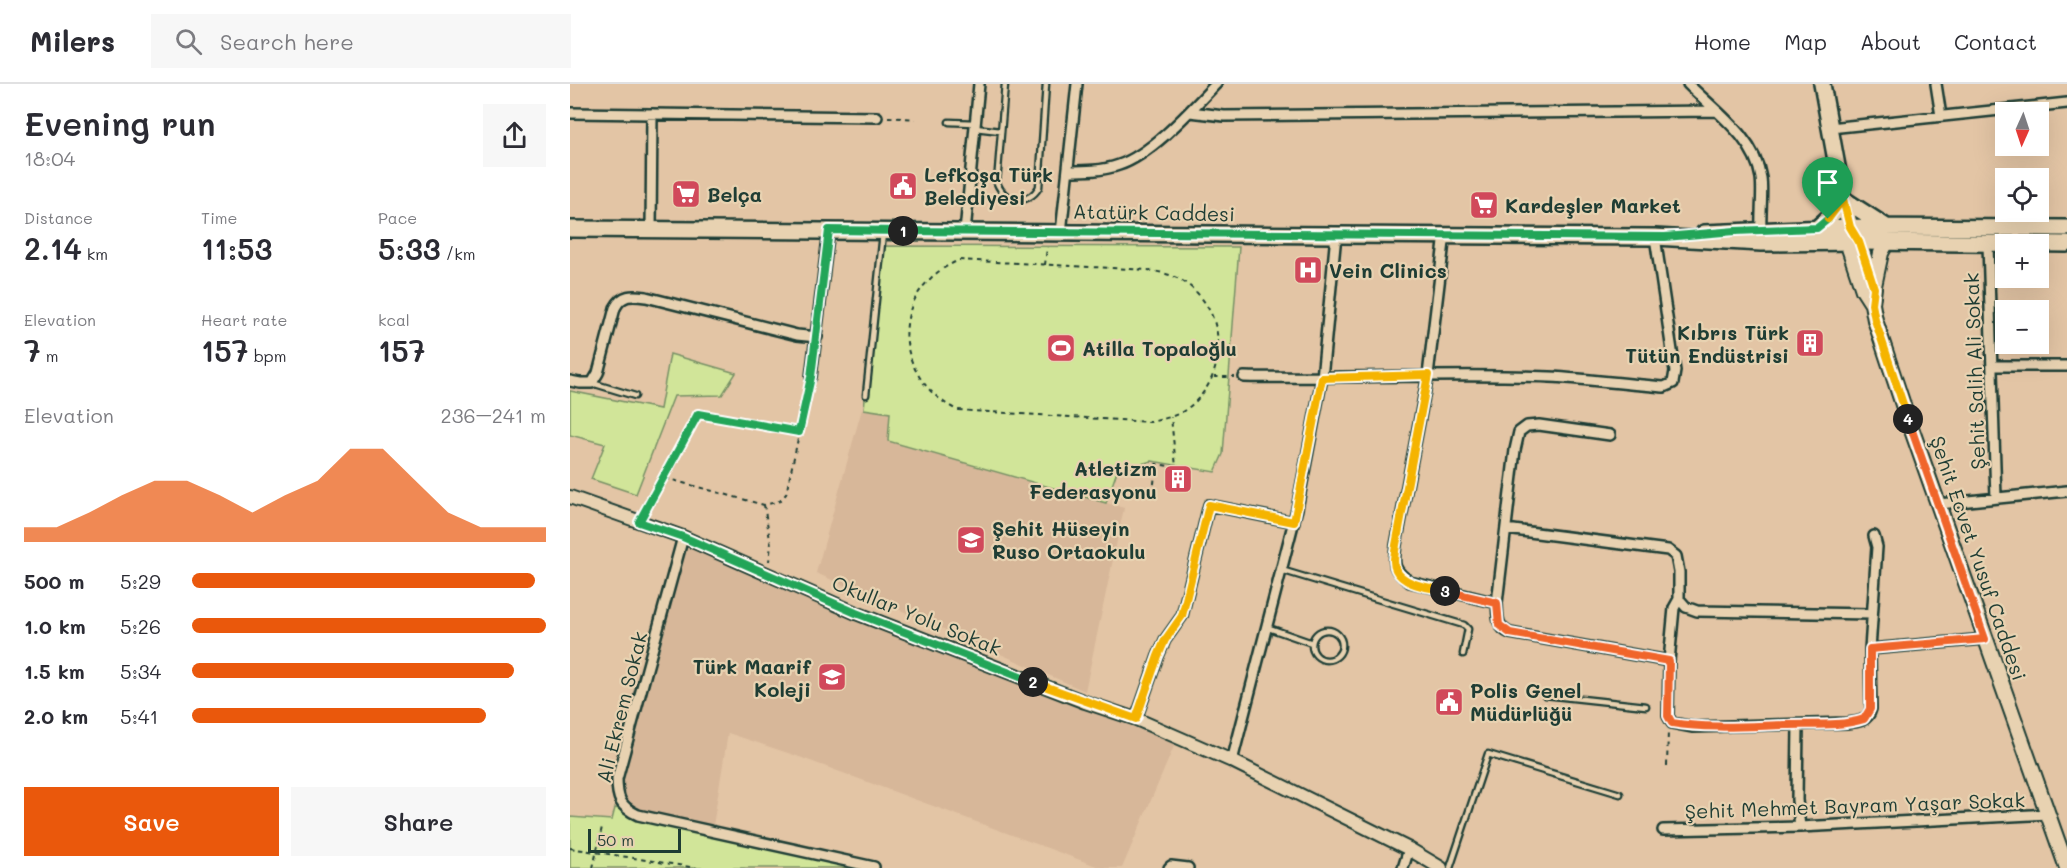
<!DOCTYPE html>
<meta charset="utf-8">
<style>
:root{--surface:#fff;--page:#f7f7f7;--text:#2b2b33;--muted:#7c7c81;--line:#e1e1e2;--accent:#ea580c}
body{margin:0;font-family:Mali,sans-serif;background:var(--page);color:var(--text);height:100vh;display:flex;flex-direction:column;font-size:22px;white-space:nowrap}
*{box-sizing:border-box;margin:0}
p{font-size:20px;color:var(--muted)}
.icon{flex:none;width:33px;height:33px;fill:none;stroke:currentColor;stroke-width:2;stroke-linecap:round;stroke-linejoin:round}
.map{position:relative;flex:1;overflow:hidden}
.sheet{display:flex;flex-direction:column;background:var(--surface);width:570px}
.sheet>*{flex:none}
.needle{width:39px;rotate:183deg}
.tools{position:absolute;left:1425px;top:18px;display:grid;gap:12px}
.tools a{display:grid;place-items:center;width:54px;height:54px;border-radius:0px;background:var(--surface);box-shadow:0 6px 24px #0002;font-size:30px}
.scale{position:absolute;left:18px;bottom:15px;width:93px;box-sizing:border-box;padding-left:6px;border:3px solid #1f3d34;border-top:0;font-size:16px;line-height:21px;white-space:nowrap;color:#1f3d34;-webkit-text-stroke:4px #e8d2b1;paint-order:stroke}
.pin{position:absolute;display:grid;place-items:center;width:51px;height:51px;color:#fff;margin:-62px -26px;border-radius:50% 50% 50% 0;rotate:-45deg;box-shadow:0 0 6px #0007}
.pin .icon{rotate:45deg}
.km{position:absolute;width:30px;height:30px;margin:-15px;border-radius:50%;background:#222;color:#fff;font-size:16px;line-height:30px;text-align:center}
.round{display:grid;place-items:center;flex:none;width:63px;height:63px;border-radius:0px;background:var(--page)}
.headline{display:flex;align-items:center;justify-content:space-between;height:102px;padding:0 24px}
h1{font-size:33px;font-weight:600;line-height:45px}
.figures{display:grid;grid-template-columns:repeat(3,1fr);gap:9px;height:102px;padding:6px 24px}
.figures div{display:grid;align-content:center}
.figures b{font-size:30px;font-weight:600}
.figures small{font-size:16px;font-weight:400}
.figures p{font-size:16px}
.chart{height:168px;padding:12px 24px}
.chart p{display:flex;justify-content:space-between}
.chart svg{width:100%;height:108px;margin-top:6px;fill:var(--accent);opacity:.7}
.primary-button{display:flex;gap:12px;margin-top:auto;padding:12px 24px}
.primary-button a{flex:1;height:69px;border-radius:0px;background:var(--accent);color:#fff;font-size:24px;font-weight:600;line-height:69px;text-align:center}
.primary-button a+a{background:var(--page);color:var(--text)}
ul{padding:0 24px;list-style:none;font-size:20px}
li{display:grid;grid-template-columns:96px 72px 1fr;align-items:center;height:45px}
li i{height:15px;border-radius:8px;background:var(--accent)}
header{display:flex;align-items:center;gap:36px;box-sizing:border-box;height:84px;padding:0 30px;background:var(--surface);border-bottom:2px solid var(--line)}
header strong{font-size:28px}
nav{display:flex;gap:33px;margin-inline-start:auto;font-size:21px}
.search{width:420px;height:54px;background:var(--page);display:flex;align-items:center;gap:15px;box-sizing:border-box;padding:0 21px;border-radius:0px;color:var(--muted);font-size:22px}
main{display:flex;flex:1;min-height:0}
.map>svg:first-child{display:block}
.built{fill:#d7b799}
.green{fill:#d1e599;stroke:#789166;stroke-width:1.5}
.lines{fill:none;stroke-linecap:round;stroke-linejoin:round}
.service-casing{stroke:#1f3d34;stroke-width:9}
.minor-casing{stroke:#1f3d34;stroke-width:14}
.tertiary-casing{stroke:#1f3d34;stroke-width:16}
.secondary-casing{stroke:#1f3d34;stroke-width:18}
.primary-casing{stroke:#1f3d34;stroke-width:20}
.path{stroke:#1f3d34;stroke-width:2;stroke-dasharray:4.5 4.5;stroke-linecap:butt}
.service{stroke:#e8d2b1;stroke-width:4.5}
.minor{stroke:#e8d2b1;stroke-width:9}
.tertiary{stroke:#e8d2b1;stroke-width:12}
.secondary{stroke:#e8d2b1;stroke-width:14}
.primary{stroke:#e8d2b1;stroke-width:15}
.split-1-casing{stroke:#fff;stroke-width:12}
.split-2-casing{stroke:#fff;stroke-width:12}
.split-3-casing{stroke:#fff;stroke-width:12}
.split-4-casing{stroke:#fff;stroke-width:12}
.split-5-casing{stroke:#fff;stroke-width:12}
.split-1{stroke:#22a559;stroke-width:8}
.split-2{stroke:#22a559;stroke-width:8}
.split-3{stroke:#f5b400;stroke-width:8}
.split-4{stroke:#f0652b;stroke-width:8}
.split-5{stroke:#f5b400;stroke-width:8}
.labels{text-anchor:middle;dominant-baseline:central;stroke-width:4.5;stroke-linejoin:round;paint-order:stroke}
.poi-label{font-size:20px;font-weight:bold;fill:#1f3d34;stroke:#e8d2b1;text-anchor:start}
.street-label{font-size:20px;fill:#1f3d34;stroke:#e8d2b1}
</style>
<header>
<strong>Milers</strong>
<div class="search"><svg class="icon" aria-label="search" viewBox="0 0 24 24"><circle cx="10" cy="10" r="6"/><path d="M15 15l6 6"/></svg>Search here</div>
<nav><a>Home</a><a>Map</a><a>About</a><a>Contact</a></nav>
</header>
<main>
<section class="sheet">
<div class="headline"><div><h1>Evening run</h1><p>18:04</p></div><a class="round"><svg class="icon" aria-label="share" viewBox="0 0 24 24"><path d="M12 15V3M7 8l5-5 5 5M5 13v7h14v-7"/></svg></a></div>
<div class="figures">
<div><p>Distance</p><b>2.14<small> km</small></b></div>
<div><p>Time</p><b>11:53</b></div>
<div><p>Pace</p><b>5:33<small> /km</small></b></div>
</div>
<div class="figures">
<div><p>Elevation</p><b>7<small> m</small></b></div>
<div><p>Heart rate</p><b>157<small> bpm</small></b></div>
<div><p>kcal</p><b>157</b></div>
</div>
<div class="chart"><p><span>Elevation</span>236–241 m</p>
<svg viewBox="0 0 160 44" preserveAspectRatio="none"><path d="M0 44V38L10 38L20 32L30 25L40 19L50 19L60 25L70 32L80 25L90 19L100 6L110 6L120 19L130 32L140 38L150 38L160 38V44z"/></svg>
</div>
<ul>
<li><b>500 m</b>5:29<i style="width:97%"></i></li>
<li><b>1.0 km</b>5:26<i style="width:100%"></i></li>
<li><b>1.5 km</b>5:34<i style="width:91%"></i></li>
<li><b>2.0 km</b>5:41<i style="width:83%"></i></li>
</ul>
<div class="primary-button"><a>Save</a><a>Share</a></div>
</section>
<div class="map">
<svg width="1497" height="784" viewBox="0 0 1497 784">
<rect width="100%" height="100%" fill="#e3c5a5"/>
<filter id="ink" filterUnits="userSpaceOnUse"><feTurbulence type="fractalNoise" baseFrequency=".0167" numOctaves="2"/><feDisplacementMap in="SourceGraphic" scale="12" xChannelSelector="R" yChannelSelector="G"/><feConvolveMatrix kernelMatrix="1 2 1 2 8 2 1 2 1" color-interpolation-filters="sRGB"/></filter>
<g filter="url(#ink)">
<path class="built" d="M292 325 321 329 318 357 554 424 515 607 246 489Z
M117 462 194 488 286 529 605 660 552 784H532L224 671 158 649 142 748 45 724Z"/>
<path class="green" d="M310 162 669 163 653 370 645 388 582 377 578 378 547 387 536 419 318 357 320 329 294 325Z
M100 270 166 289 152 311 104 312 66 410 21 395 35 360 0 351V307L90 325Z
M45 724 298 784H0V733L42 736Z"/>
<g class="lines">
<g class="service-casing">
<path id="service" d="M435 0 427 99C435 119 458 122 469 103L476 0
M379 38 405 39
M405 44 431 47
M22 299 65 312
M296 311 313 149
M711 486 894 541 898 545 893 570
M696 543 742 559
M742 561a15 15 0 1 1 30 0a15 15 0 1 1-30 0Z
M975 611 1076 622
M880 784 918 670 1050 710"/>
</g>
<g class="minor-casing">
<path id="minor" d="M1118 0C1145 27 1185 54 1191 94 1193 108 1190 130 1191 146
M1366 0 1371 32
M620 28 654 32 1146 27
M0 29 307 33
M1260 44 1497 19
M498 87C515 87 532 87 549 81 582 70 621 26 646 0
M81 145 82 30
M395 148 409 0
M491 149 507 0
M875 150 858 291 826 461C823 481 823 486 840 498L927 519
M1418 160 1426 414
M1423 282H1497
M241 293 259 146
M674 293C776 295 878 289 980 293 1018 295 1056 300 1094 303L1103 299 1105 287 1085 153
M0 297 10 299H22L28 289 45 224C52 210 62 211 76 213L227 251 247 253
M1040 351 969 341 957 342 949 348 945 366 927 519C928 532 926 543 940 549L1099 577
M1369 420 1497 407
M936 445 1098 466 1106 472 1109 488V515L1104 524 1099 577 1098 632 1102 639 1123 643 1277 639C1288 638 1298 637 1301 625L1300 565 1307 463 1304 452
M113 453 47 695C47 714 50 723 68 731L304 783
M1109 515 1116 523 1127 527 1301 530
M1300 565 1415 555
M566 635 588 572 595 556 612 532 639 421 724 438
M1228 641 1227 716 1230 743
M662 677 727 425 752 294 766 151
M1093 746 1230 743 1479 730
M599 784 601 782 618 784
M833 784 839 765"/>
</g>
<g class="tertiary-casing">
<path id="tertiary" d="M0 413 113 453 286 529 515 618 566 635 662 677 839 765 871 784"/>
</g>
<g class="secondary-casing">
<path id="secondary" d="M1277 158 1293 206 1302 220 1305 236 1333 321 1497 784
M1289 158 1304 204 1302 220
M1304 202 1311 169 1317 158"/>
</g>
<g class="primary-casing">
<path id="primary" d="M1252 0 1273 115 1280 143 1284 150
M1273 115 1315 142
M1247 144 1266 127 1273 115
M0 145 766 151 1085 153 1191 159 1289 158 1497 160
M1134 149 1280 143 1497 144"/>
</g>
<path class="path" d="M318 33 346 35
M389 176 578 186C589 188 600 190 609 195 658 222 662 294 615 326 605 333 592 335 581 338L387 326C336 301 317 236 361 194 369 186 379 181 389 176Z
M475 181 477 163
M644 293H665
M95 394 194 421 210 417 216 410 239 304
M583 409 586 380 606 383 601 333
M194 421 201 461 199 477
M75 427 128 330 229 348
M1097 682 1098 647
M0 764 127 784
M23 784 32 743"/>
<use href="#service" class="service"/>
<use href="#minor" class="minor"/>
<use href="#tertiary" class="tertiary"/>
<use href="#secondary" class="secondary"/>
<use href="#primary" class="primary"/>
</g>
</g>
<g class="lines" filter="url(#ink)">
<g class="split-1-casing">
<path id="split-1" d="M333 147 1095 153 1165 147 1247 144 1258 135"/>
</g>
<g class="split-2-casing">
<path id="split-2" d="M333 147 259 146 241 293 229 348 128 330 69 438 113 453 286 529 463 598"/>
</g>
<g class="split-3-casing">
<path id="split-3" d="M463 598 566 635 588 572 595 556 612 532 639 421 724 438 752 294 858 291 826 461C825 469 822 479 826 486 834 502 860 503 875 507"/>
</g>
<g class="split-4-casing">
<path id="split-4" d="M875 507 927 519 929 541 940 549 1099 577 1098 632 1102 639C1139 645 1178 642 1215 641 1241 640 1270 643 1294 635L1300 625V565L1415 555 1338 335"/>
</g>
<g class="split-5-casing">
<path id="split-5" d="M1258 135 1273 115 1280 143 1289 158 1304 204 1302 220 1305 236 1338 335"/>
</g>
<use href="#split-1" class="split-1"/>
<use href="#split-2" class="split-2"/>
<use href="#split-3" class="split-3"/>
<use href="#split-4" class="split-4"/>
<use href="#split-5" class="split-5"/>
</g>
<defs>
<g id="civic-square" transform="scale(1.5)"><rect x="-9" y="-9" width="18" height="18" rx="4" fill="#d1495b" stroke="#e8d2b1"/><path d="M-.6-6.5H3V-4.5H.6V-3L4-1V1h2V6H-6V1h2V-1L-.6-3ZM-1.2 2.5V6h2.4V2.5Z" fill="#fff"/></g>
<g id="supermarket-square" transform="scale(1.5)"><rect x="-9" y="-9" width="18" height="18" rx="4" fill="#d1495b" stroke="#e8d2b1"/><path d="M-6-5.5h2.5l.6 2H6L4.5 2H-2.5L-4.4-4H-6ZM-1.5 3.2a1.3 1.3 0 1 0 .1 0ZM3 3.2a1.3 1.3 0 1 0 .1 0Z" fill="#fff"/></g>
<g id="hospital-square" transform="scale(1.5)"><rect x="-9" y="-9" width="18" height="18" rx="4" fill="#d1495b" stroke="#e8d2b1"/><path d="M-5-5h3v3.5h4V-5h3V5h-3V1.5h-4V5h-3Z" fill="#fff"/></g>
<g id="building-square" transform="scale(1.5)"><rect x="-9" y="-9" width="18" height="18" rx="4" fill="#d1495b" stroke="#e8d2b1"/><path d="M-4-6H4V6H1V3H-1V6H-4ZM-2.5-4.3h1.7v1.8h-1.7ZM.8-4.3h1.7v1.8H.8ZM-2.5-1h1.7V.8h-1.7ZM.8-1h1.7V.8H.8Z" fill="#fff"/></g>
<g id="stadium-square" transform="scale(1.5)"><rect x="-9" y="-9" width="18" height="18" rx="4" fill="#d1495b" stroke="#e8d2b1"/><path d="M0-5a6.5 5 0 1 0 0 10a6.5 5 0 1 0 0-10ZM-3.5-1.8h7v3.6h-7Z" fill="#fff"/></g>
<g id="school-square" transform="scale(1.5)"><rect x="-9" y="-9" width="18" height="18" rx="4" fill="#d1495b" stroke="#e8d2b1"/><path d="M0-5L7-2L0 1L-7-2ZM-4 1L0 2.5L4 1V4Q0 6-4 4Z" fill="#fff"/></g>
</defs>
<g fill-rule="evenodd">
<use href="#civic-square" x="333" y="102"/>
<use href="#supermarket-square" x="116" y="110"/>
<use href="#supermarket-square" x="914" y="121"/>
<use href="#hospital-square" x="738" y="186"/>
<use href="#building-square" x="1240" y="259"/>
<use href="#stadium-square" x="491" y="264"/>
<use href="#building-square" x="608" y="395"/>
<use href="#school-square" x="401" y="456"/>
<use href="#school-square" x="262" y="593"/>
<use href="#civic-square" x="879" y="618"/>
</g>
<g class="labels">
<g class="poi-label">
<text x="354" y="90">Lefkoşa Türk<tspan x="354" dy="23">Belediyesi</tspan></text>
<text x="137" y="110">Belça</text>
<text x="935" y="121">Kardeşler Market</text>
<text x="759" y="186">Vein Clinics</text>
<text x="1219" y="248" text-anchor="end">Kıbrıs Türk<tspan x="1219" dy="23">Tütün Endüstrisi</tspan></text>
<text x="512" y="264">Atilla Topaloğlu</text>
<text x="587" y="384" text-anchor="end">Atletizm<tspan x="587" dy="23">Federasyonu</tspan></text>
<text x="422" y="444">Şehit Hüseyin<tspan x="422" dy="23">Ruso Ortaokulu</tspan></text>
<text x="241" y="582" text-anchor="end">Türk Maarif<tspan x="241" dy="23">Koleji</tspan></text>
<text x="900" y="606">Polis Genel<tspan x="900" dy="23">Müdürlüğü</tspan></text>
</g>
<g class="street-label">
<text transform="translate(584 128) rotate(1)">Atatürk Caddesi</text>
<text transform="translate(1404 287) rotate(-92)">Şehit Salih Ali Sokak</text>
<text transform="translate(1409 474) rotate(71)">Şehit Ecvet Yusuf Caddesi</text>
<text transform="translate(347 531) rotate(22)">Okullar Yolu Sokak</text>
<text transform="translate(51 623) rotate(-76)">Ali Ekrem Sokak</text>
<text transform="translate(1285 721) rotate(-2)">Şehit Mehmet Bayram Yaşar Sokak</text>
</g>
</g>
</svg>
<div class="tools">
<a><svg class="needle" viewBox="-14 -14 28 28"><path d="M0-13l5 13h-10z" fill="#e53935"/><path d="M0 13l5-13h-10z" fill="#7c7c81"/></svg></a>
<a><svg class="icon" aria-label="locate" viewBox="0 0 24 24"><circle cx="12" cy="12" r="6"/><path d="M12 2v4M12 18v4M2 12h4M18 12h4"/></svg></a>
<a>+</a>
<a>−</a>
</div>
<div class="scale">50 m</div>
<div class="pin" style="left:1258px;top:135px;background:#1e9e55"><svg class="icon" aria-label="arrive" viewBox="0 0 24 24"><path d="M6 21V4h12l-3 4 3 4H6"/></svg></div>
<b class="km" style="left:333px;top:147px">1</b>
<b class="km" style="left:463px;top:598px">2</b>
<b class="km" style="left:875px;top:507px">3</b>
<b class="km" style="left:1338px;top:335px">4</b>
</div>
</main>
